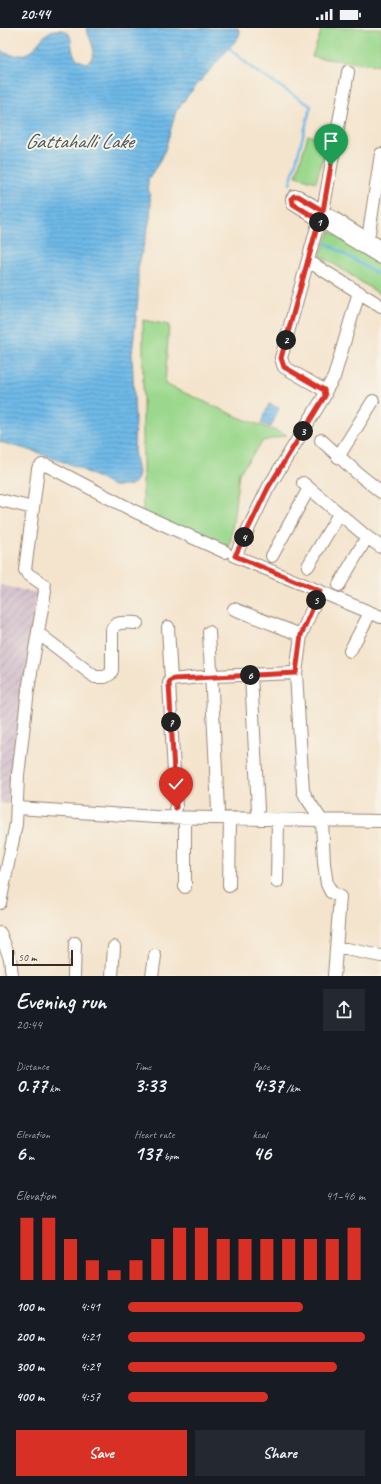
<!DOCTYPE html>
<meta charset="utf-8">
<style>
:root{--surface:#171b24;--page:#242831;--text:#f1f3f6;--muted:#9ea1a6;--accent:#d93025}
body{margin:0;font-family:Caveat,sans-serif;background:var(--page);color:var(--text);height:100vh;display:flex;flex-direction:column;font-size:15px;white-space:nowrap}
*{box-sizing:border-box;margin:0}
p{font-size:13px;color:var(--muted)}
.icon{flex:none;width:22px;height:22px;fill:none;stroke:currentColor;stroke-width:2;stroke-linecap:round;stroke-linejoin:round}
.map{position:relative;height:948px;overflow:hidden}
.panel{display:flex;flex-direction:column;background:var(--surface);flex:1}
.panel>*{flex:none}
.scale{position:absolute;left:12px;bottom:10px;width:61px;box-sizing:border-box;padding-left:4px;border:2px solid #3b2a1e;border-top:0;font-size:11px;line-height:14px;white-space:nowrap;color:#3b2a1e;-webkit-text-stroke:3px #f7f3e8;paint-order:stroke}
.pin{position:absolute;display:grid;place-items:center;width:34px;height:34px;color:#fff;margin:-41px -17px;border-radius:50% 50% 50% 0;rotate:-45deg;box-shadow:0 0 4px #0007}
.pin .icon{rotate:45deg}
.km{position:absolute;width:20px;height:20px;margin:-10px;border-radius:50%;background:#222;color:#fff;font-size:11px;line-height:20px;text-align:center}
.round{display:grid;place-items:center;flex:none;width:42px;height:42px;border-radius:0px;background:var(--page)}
.head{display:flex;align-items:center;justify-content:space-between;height:68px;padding:0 16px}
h1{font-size:22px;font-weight:800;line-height:30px}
.stats{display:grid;grid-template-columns:repeat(3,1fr);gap:6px;height:68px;padding:4px 16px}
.stats div{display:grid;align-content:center}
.stats b{font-size:20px;font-weight:800}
.stats small{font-size:11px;font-weight:400}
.stats p{font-size:11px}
.chart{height:112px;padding:8px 16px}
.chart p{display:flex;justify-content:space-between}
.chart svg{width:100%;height:72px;margin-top:4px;stroke:var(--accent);stroke-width:6}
.action{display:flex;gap:8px;margin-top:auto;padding:8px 16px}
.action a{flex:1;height:46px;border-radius:0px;background:var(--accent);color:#fff;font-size:16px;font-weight:800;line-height:46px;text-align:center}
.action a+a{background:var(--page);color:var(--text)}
ul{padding:0 16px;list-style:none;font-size:13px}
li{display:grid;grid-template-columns:64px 48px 1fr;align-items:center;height:30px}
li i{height:10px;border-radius:5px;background:var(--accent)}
.status{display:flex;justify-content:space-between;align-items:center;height:28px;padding:0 20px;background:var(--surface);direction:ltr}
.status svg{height:11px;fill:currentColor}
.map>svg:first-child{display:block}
.industrial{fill:url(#industrial-furrows)}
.green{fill:#9bd88d;stroke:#6b8156}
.water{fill:url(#water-rules);stroke:#557283}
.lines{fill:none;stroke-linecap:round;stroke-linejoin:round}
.stream{stroke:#6fbae8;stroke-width:2.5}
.minor-casing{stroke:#988776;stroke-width:14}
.minor{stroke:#fff;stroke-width:12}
.route-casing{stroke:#fff;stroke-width:8}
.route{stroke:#d93025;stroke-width:5}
.labels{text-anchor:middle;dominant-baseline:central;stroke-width:4;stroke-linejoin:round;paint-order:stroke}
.water-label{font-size:21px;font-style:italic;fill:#4b555b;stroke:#f7f3e8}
</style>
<div class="status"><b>20:44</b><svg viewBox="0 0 49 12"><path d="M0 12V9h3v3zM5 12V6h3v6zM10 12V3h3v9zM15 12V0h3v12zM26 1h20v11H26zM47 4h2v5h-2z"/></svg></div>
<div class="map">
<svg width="381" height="948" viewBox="0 0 381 948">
<defs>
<pattern id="industrial-furrows" width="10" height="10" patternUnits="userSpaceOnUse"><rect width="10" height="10" fill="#d1bdca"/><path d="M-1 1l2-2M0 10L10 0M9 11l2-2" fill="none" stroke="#ab9aa3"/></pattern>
<pattern id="water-rules" width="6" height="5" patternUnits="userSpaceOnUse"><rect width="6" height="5" fill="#6fbae8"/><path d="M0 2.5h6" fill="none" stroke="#5c97bb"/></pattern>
</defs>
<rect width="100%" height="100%" fill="#f7f3e8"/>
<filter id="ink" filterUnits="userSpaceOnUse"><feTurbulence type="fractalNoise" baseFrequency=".025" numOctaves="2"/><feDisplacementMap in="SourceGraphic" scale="8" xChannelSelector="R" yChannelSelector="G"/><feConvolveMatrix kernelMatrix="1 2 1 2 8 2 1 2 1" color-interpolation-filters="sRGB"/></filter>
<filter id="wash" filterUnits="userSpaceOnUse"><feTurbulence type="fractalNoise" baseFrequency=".012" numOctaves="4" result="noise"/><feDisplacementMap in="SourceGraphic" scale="16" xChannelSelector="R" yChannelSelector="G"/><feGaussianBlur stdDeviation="0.9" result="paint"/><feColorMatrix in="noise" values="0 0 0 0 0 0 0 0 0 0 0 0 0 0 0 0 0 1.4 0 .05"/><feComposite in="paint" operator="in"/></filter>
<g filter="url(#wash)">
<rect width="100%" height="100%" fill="#f4e4cd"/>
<path class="industrial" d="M0 557 37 565 8 776 0 775Z"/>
<path class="green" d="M322 0H381V38L312 29Z
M308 107 328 113 316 154 296 148Z
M330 203 381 235V267L320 227Z
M143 292 169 297 165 356 238 389 287 407 263 413 239 445 230 518 143 490Z"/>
<path class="water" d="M86 0H238L240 5 238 10 189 66 176 83 165 122 158 136 148 151V158L151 175 150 191 138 240V271L132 326 135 390 134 423 138 445 136 453 129 458H113L75 438 33 423 0 414V22C9 28 22 30 32 22 41 14 46 0 61 2 80 4 62 29 86 35 101 27 89 11 86 0Z
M269 376 279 380 271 399 261 395Z"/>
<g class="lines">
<path class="stream" d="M227 20H229L254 42 311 78 290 156
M326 215 381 248"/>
</g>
</g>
<g filter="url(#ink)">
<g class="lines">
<g class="minor-casing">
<path id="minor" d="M323 183 348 44
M319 192 281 330 284 339 324 362 325 367 268 460 235 528 381 589
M368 211 381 126
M381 219 298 168H294L292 171 293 176 381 230
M308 233 381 278
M325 364 334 349 359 264
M321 412 356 444 381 464
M338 429 373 373
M303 455 367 509 381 519
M0 472 33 480
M272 528 309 460
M308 538 339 486
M339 557 367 509
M234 581 301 607 320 563
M168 599 171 652
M209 604 218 782
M38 605 95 649H105L110 646 112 642V602C115 592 128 595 137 595
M301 607 296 645 303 763 306 769 322 793 324 835 327 856 331 864 340 869 334 948
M350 623 370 585
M251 647 258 782
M17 780 156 789 381 793
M176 780 169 655 171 652 211 648 296 645
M277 854 278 792
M229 858 230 791
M185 859V790
M0 875 16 796 18 747 28 662 45 563 44 557 28 546 25 542 38 441 42 437 48 438 136 484 225 524
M0 905 10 930 12 948
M336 919 381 928
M74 948 75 915
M112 948 114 919
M152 948 155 928"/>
</g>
<use href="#minor" class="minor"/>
</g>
</g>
<g class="lines" filter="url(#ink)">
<g class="route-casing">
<path id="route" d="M176 780 169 655 171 652 174 651 296 645 301 607 320 563 235 528 268 460 325 368 324 362 284 339 281 330 319 192 293 176 292 170 294 168H298L323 183 331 137"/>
</g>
<use href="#route" class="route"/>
</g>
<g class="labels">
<g class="water-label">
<text x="79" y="113">Gattahalli Lake</text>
</g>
</g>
</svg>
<div class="scale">50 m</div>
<div class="pin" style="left:331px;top:137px;background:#1e9e55"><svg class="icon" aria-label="arrive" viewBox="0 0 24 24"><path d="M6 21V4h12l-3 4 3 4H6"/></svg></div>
<div class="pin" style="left:176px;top:780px;background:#d93025"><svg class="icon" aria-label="check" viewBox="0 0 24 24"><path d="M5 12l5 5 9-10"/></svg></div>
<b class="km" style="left:319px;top:194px">1</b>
<b class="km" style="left:286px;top:312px">2</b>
<b class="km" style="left:303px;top:403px">3</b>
<b class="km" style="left:244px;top:509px">4</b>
<b class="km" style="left:316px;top:572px">5</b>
<b class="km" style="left:250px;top:647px">6</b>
<b class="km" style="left:171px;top:694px">7</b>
</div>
<section class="panel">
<div class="head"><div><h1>Evening run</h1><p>20:44</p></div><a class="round"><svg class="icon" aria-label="share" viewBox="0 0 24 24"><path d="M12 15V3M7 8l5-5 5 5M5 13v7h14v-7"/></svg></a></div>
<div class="stats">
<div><p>Distance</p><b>0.77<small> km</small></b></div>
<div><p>Time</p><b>3:33</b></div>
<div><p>Pace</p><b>4:37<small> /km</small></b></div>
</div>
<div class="stats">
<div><p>Elevation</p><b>6<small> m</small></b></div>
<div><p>Heart rate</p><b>137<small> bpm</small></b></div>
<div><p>kcal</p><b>46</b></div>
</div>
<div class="chart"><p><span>Elevation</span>41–46 m</p>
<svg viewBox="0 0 160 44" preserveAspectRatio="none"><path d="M5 44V6M15 44V6M25 44V19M35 44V32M45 44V38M55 44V32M65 44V19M75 44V12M85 44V12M95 44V19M105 44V19M115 44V19M125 44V19M135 44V19M145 44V19M155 44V12"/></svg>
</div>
<ul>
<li><b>100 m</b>4:41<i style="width:74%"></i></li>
<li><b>200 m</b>4:21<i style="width:100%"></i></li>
<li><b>300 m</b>4:29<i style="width:88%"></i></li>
<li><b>400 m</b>4:57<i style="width:59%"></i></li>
</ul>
<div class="action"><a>Save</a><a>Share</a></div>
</section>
